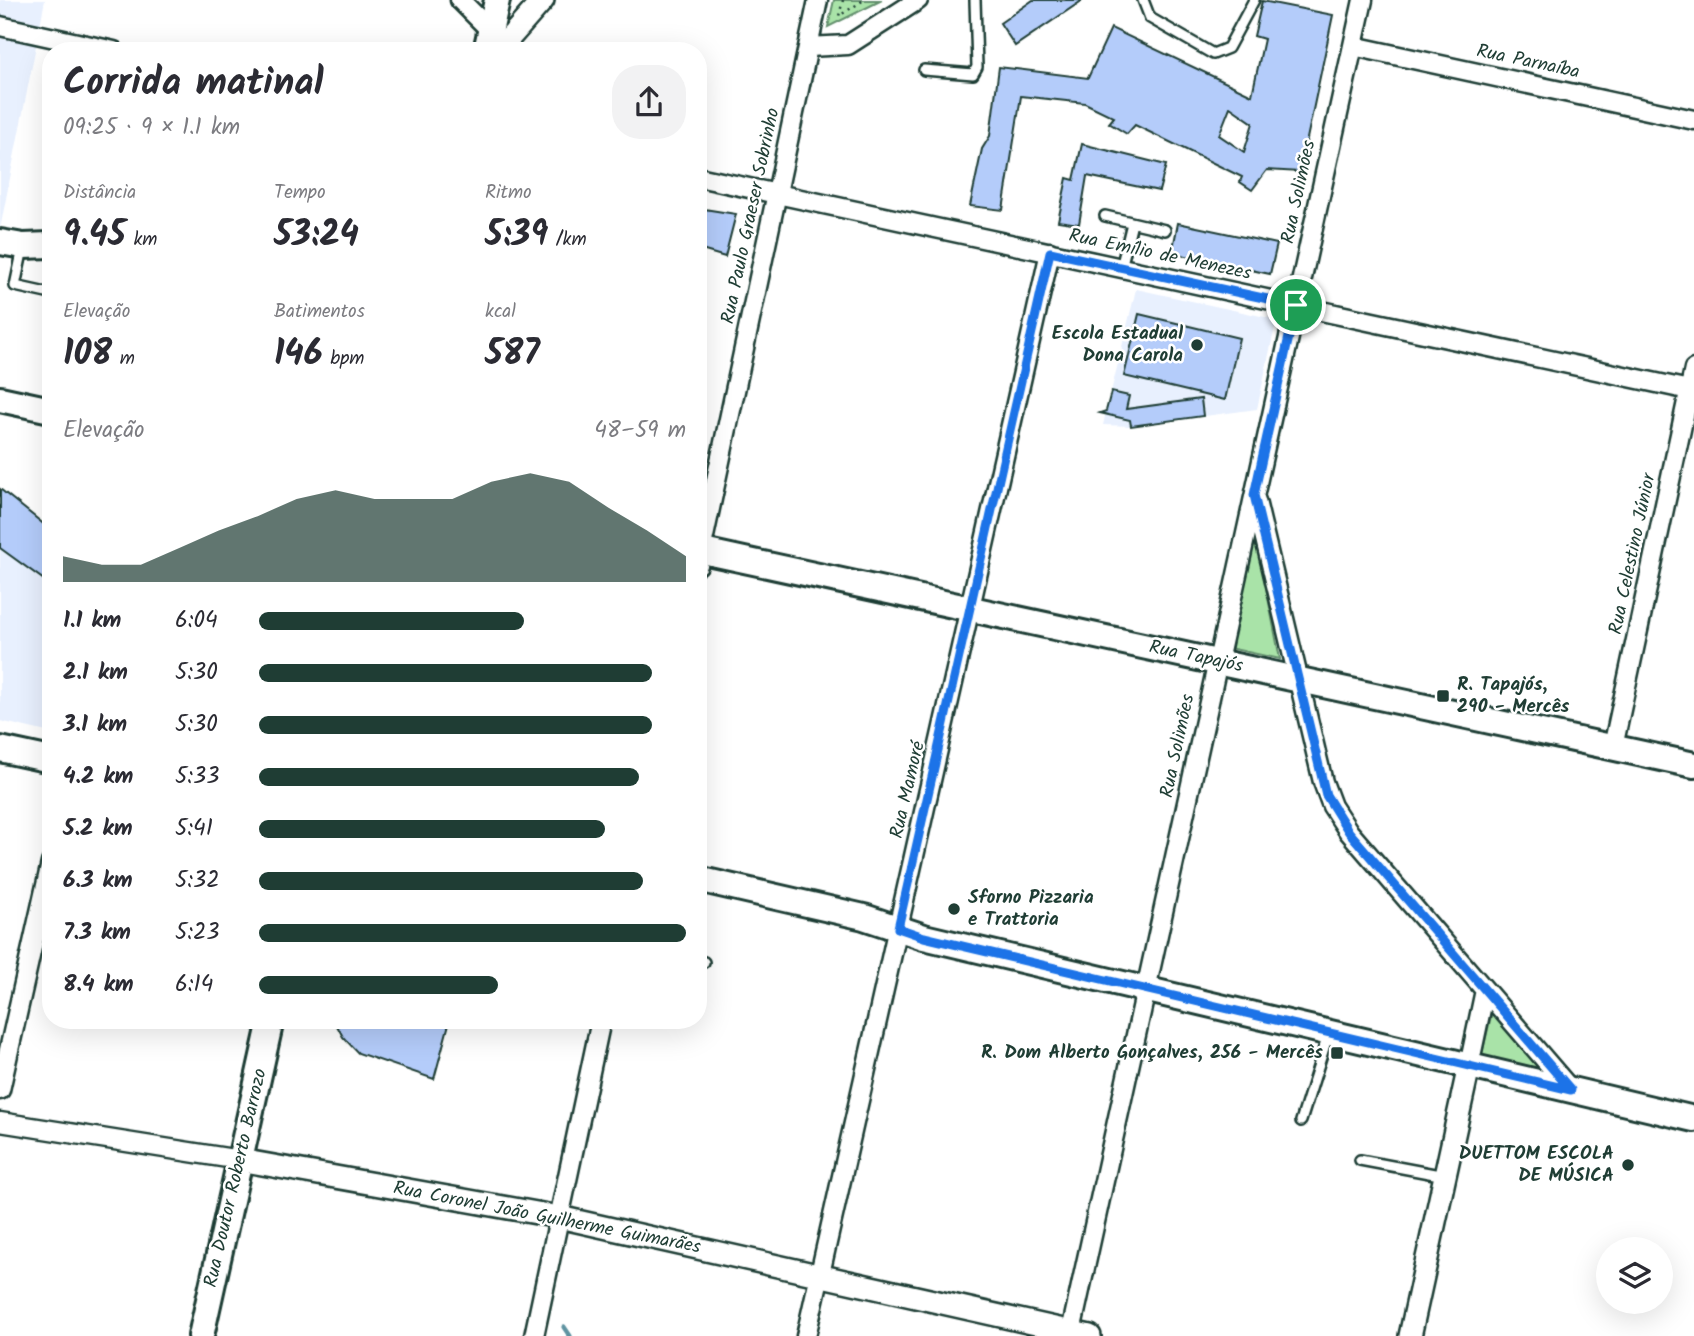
<!DOCTYPE html>
<html lang="pt">
<meta charset="utf-8">
<style>
:root{--surface:#fff;--page:#f2f2f3;--text:#2b2b33;--muted:#7c7c81;--accent:#1f3d34}
body{margin:0;font-family:Kalam,sans-serif;background:var(--page);color:var(--text);height:100vh;display:flex;flex-direction:column;font-size:26px;white-space:nowrap}
*{box-sizing:border-box;margin:0}
p{font-size:23px;color:var(--muted)}
.icon{flex:none;width:38px;height:38px;fill:none;stroke:currentColor;stroke-width:2;stroke-linecap:round;stroke-linejoin:round}
.map{position:relative;flex:1;overflow:hidden}
.panel{position:absolute;left:42px;top:42px;width:665px;height:987px;display:flex;flex-direction:column;background:var(--surface);border-radius:28px;box-shadow:0 7px 28px #0002}
.panel>*{flex:none}
.controls{position:absolute;left:1596px;top:1237px;display:grid;gap:14px}
.controls a{display:grid;place-items:center;width:77px;height:77px;border-radius:50%;background:var(--surface);box-shadow:0 7px 28px #0002;font-size:35px}
.pin{position:absolute;display:grid;place-items:center;width:60px;height:60px;color:#fff;margin:-30px;border:4px solid #fff;border-radius:50%;box-shadow:0 2px 7px #0007}
.round{display:grid;place-items:center;flex:none;width:74px;height:74px;border-radius:28px;background:var(--page)}
.headline{display:flex;align-items:center;justify-content:space-between;height:119px;padding:0 21px}
h1{font-size:38px;font-weight:700;line-height:52px}
.stats{display:grid;grid-template-columns:repeat(3,1fr);gap:10px;height:119px;padding:7px 21px}
.stats div{display:grid;align-content:center}
.stats b{font-size:35px;font-weight:700}
.stats small{font-size:19px;font-weight:400}
.stats p{font-size:19px}
.chart{height:196px;padding:14px 21px}
.chart p{display:flex;justify-content:space-between}
.chart svg{width:100%;height:126px;margin-top:7px;fill:var(--accent);opacity:.7}
ul{padding:0 21px;list-style:none;font-size:23px}
li{display:grid;grid-template-columns:112px 84px 1fr;align-items:center;height:52px}
li i{height:18px;border-radius:9px;background:var(--accent)}
.map>svg:first-child{display:block}
.built{fill:#e8f0fe}
.green{fill:#a9e3a8;stroke:#64906e;stroke-width:2}
.lines{fill:none;stroke-linecap:round;stroke-linejoin:round}
.stream{stroke:#5f93a1;stroke-width:5}
.building{fill:#b4ccfa;stroke:#1f3d34;stroke-width:2;fill-rule:evenodd}
.service-casing{stroke:#1f3d34;stroke-width:14}
.minor-casing{stroke:#1f3d34;stroke-width:23}
.tertiary-casing{stroke:#1f3d34;stroke-width:26}
.secondary-casing{stroke:#1f3d34;stroke-width:30}
.path{stroke:#1f3d34;stroke-width:2.5;stroke-dasharray:2 5;stroke-linecap:butt}
.service{stroke:#fff;stroke-width:9}
.minor{stroke:#fff;stroke-width:18}
.tertiary{stroke:#fff;stroke-width:21}
.secondary{stroke:#fff;stroke-width:24}
.route-casing{stroke:#fff;stroke-width:14}
.route{stroke:#1a73e8;stroke-width:9}
.poi-dot{fill:#1f3d34;stroke:#fff;stroke-width:2.5}
.labels{text-anchor:middle;dominant-baseline:central;stroke-width:5;stroke-linejoin:round;paint-order:stroke}
.street-label{font-size:19px;fill:#1f3d34;stroke:#fff}
.poi-label{font-size:19px;font-weight:bold;fill:#1f3d34;stroke:#fff;text-anchor:end}
</style>
<div class="map">
<svg width="1694" height="1336" viewBox="0 0 1694 1336">
<rect width="100%" height="100%" fill="#fff"/>
<filter id="ink" filterUnits="userSpaceOnUse"><feTurbulence type="fractalNoise" baseFrequency=".0143" numOctaves="2"/><feDisplacementMap in="SourceGraphic" scale="14" xChannelSelector="R" yChannelSelector="G"/><feConvolveMatrix kernelMatrix="1 2 1 2 8 2 1 2 1" color-interpolation-filters="sRGB"/></filter>
<g filter="url(#ink)">
<path class="built" d="M0 0H45L0 229Z
M1136 289 1270 318 1275 327 1257 409 1131 426 1103 425Z
M4 492 51 530V733L0 721V497Z"/>
<path class="green" d="M834 0H882L828 27Z
M1255 531 1280 659 1229 648Z
M1492 1012 1543 1072 1481 1058Z"/>
<g class="lines">
<path class="stream" d="M564 1327 570 1336"/>
</g>
<path class="building" d="M1033 0H1083L1015 46 1000 23Z
M1262 1 1333 15 1300 172 1267 170 1252 190 1240 182 1242 177 1135 125 1127 134 1109 123 1114 117 1085 103 1021 96 1003 210 970 206 982 149 990 136 999 67 1088 78 1111 28 1252 95 1264 39 1254 36ZM1230 107 1253 123 1244 152 1219 135Z
M1082 144 1166 165 1159 191 1087 176 1079 224 1058 221 1067 178 1074 180Z
M698 208 736 214 725 257 698 249Z
M1178 223 1277 244 1270 274 1172 253Z
M1139 314 1239 338 1225 400 1124 376Z
M1111 392 1129 396 1126 409 1201 399 1203 416 1131 426 1130 420 1100 413 1106 411Z
M0 489 51 530V585L0 548Z
M334 1020H450L434 1079 358 1053 343 1037Z"/>
<g class="lines">
<g class="service-casing">
<path id="service" d="M1143 0 1150 18 1213 54 1228 48 1254 0
M924 70 973 74 977 67 975 0
M1105 216 1165 230
M23 248 15 286 51 294
M1121 268 1132 223
M698 961 704 962
M1301 1121 1328 1035
M1360 1160 1445 1176"/>
</g>
<g class="minor-casing">
<path id="minor" d="M460 0 490 30
M0 26 114 51
M1353 46 1694 120
M808 47 848 45 918 0
M698 177 1694 391
M1256 501 1323 782 1332 806 1349 832 1571 1090
M698 565 818 0
M1613 747 1694 369
M1469 1066 1485 990
M0 1090 51 863
M0 1122 240 1160
M534 1336 601 1020
M806 1336 1050 252
M1070 1336 1363 0"/>
</g>
<g class="tertiary-casing">
<path id="tertiary" d="M498 51 543 0
M240 1160 559 1217 1090 1336
M1410 1336 1469 1066"/>
</g>
<g class="secondary-casing">
<path id="secondary" d="M486 51 497 0
M0 242 23 246 51 245
M0 399 51 410
M698 550 1694 765
M0 749 51 760
M698 879 864 917 924 937 1694 1119
M201 1336 271 1020"/>
</g>
<path class="path" d="M843 0 839 16 864 0"/>
<use href="#service" class="service"/>
<use href="#minor" class="minor"/>
<use href="#tertiary" class="tertiary"/>
<use href="#secondary" class="secondary"/>
</g>
</g>
<g class="lines" filter="url(#ink)">
<g class="route-casing">
<path id="route" d="M1050 252 1296 305 1254 495 1326 795 1349 832 1571 1090 924 937 898 928Z"/>
</g>
<use href="#route" class="route"/>
</g>
<g class="poi-dot">
<circle cx="1197" cy="345" r="7"/>
<rect x="1436" y="689" width="14" height="14" rx="3.5"/>
<circle cx="954" cy="909" r="7"/>
<rect x="1330" y="1046" width="14" height="14" rx="3.5"/>
<circle cx="1628" cy="1165" r="7"/>
</g>
<g class="labels">
<g class="street-label">
<text transform="translate(1528 62) rotate(12)">Rua Parnaíba</text>
<text transform="translate(1299 192) rotate(-78)">Rua Solimões</text>
<text transform="translate(751 216) rotate(-78)">Rua Paulo Graeser Sobrinho</text>
<text transform="translate(1160 255) rotate(12)">Rua Emílio de Menezes</text>
<text transform="translate(1633 554) rotate(-78)">Rua Celestino Júnior</text>
<text transform="translate(1196 657) rotate(12)">Rua Tapajós</text>
<text transform="translate(1178 746) rotate(-78)">Rua Solimões</text>
<text transform="translate(908 790) rotate(-77)">Rua Mamoré</text>
<text transform="translate(236 1178) rotate(-77)">Rua Doutor Roberto Barrozo</text>
<text transform="translate(547 1218) rotate(11)">Rua Coronel João Guilherme Guimarães</text>
</g>
<g class="poi-label">
<text x="1183" y="334">Escola Estadual<tspan x="1183" dy="22">Dona Carola</tspan></text>
<text x="1457" y="685" text-anchor="start">R. Tapajós,<tspan x="1457" dy="22">290 - Mercês</tspan></text>
<text x="968" y="898" text-anchor="start">Sforno Pizzaria<tspan x="968" dy="22">e Trattoria</tspan></text>
<text x="1323" y="1053">R. Dom Alberto Gonçalves, 256 - Mercês</text>
<text x="1614" y="1154">DUETTOM ESCOLA<tspan x="1614" dy="22">DE MÚSICA</tspan></text>
</g>
</g>
</svg>
<div class="controls">
<a><svg class="icon" aria-label="layers" viewBox="0 0 24 24"><path d="M12 4l9 5-9 5-9-5zM3 14l9 5 9-5"/></svg></a>
</div>
<div class="pin" style="left:1296px;top:305px;background:#1e9e55"><svg class="icon" aria-label="arrive" viewBox="0 0 24 24"><path d="M6 21V4h12l-3 4 3 4H6"/></svg></div>
<section class="panel">
<div class="headline"><div><h1>Corrida matinal</h1><p>09:25 · 9 × 1.1 km</p></div><a class="round"><svg class="icon" aria-label="share" viewBox="0 0 24 24"><path d="M12 15V3M7 8l5-5 5 5M5 13v7h14v-7"/></svg></a></div>
<div class="stats">
<div><p>Distância</p><b>9.45<small> km</small></b></div>
<div><p>Tempo</p><b>53:24</b></div>
<div><p>Ritmo</p><b>5:39<small> /km</small></b></div>
</div>
<div class="stats">
<div><p>Elevação</p><b>108<small> m</small></b></div>
<div><p>Batimentos</p><b>146<small> bpm</small></b></div>
<div><p>kcal</p><b>587</b></div>
</div>
<div class="chart"><p><span>Elevação</span>48–59 m</p>
<svg viewBox="0 0 160 44" preserveAspectRatio="none"><path d="M0 44V35L10 38L20 38L30 32L40 26L50 21L60 15L70 12L80 15L90 15L100 15L110 9L120 6L130 9L140 18L150 26L160 35V44z"/></svg>
</div>
<ul>
<li><b>1.1 km</b>6:04<i style="width:62%"></i></li>
<li><b>2.1 km</b>5:30<i style="width:92%"></i></li>
<li><b>3.1 km</b>5:30<i style="width:92%"></i></li>
<li><b>4.2 km</b>5:33<i style="width:89%"></i></li>
<li><b>5.2 km</b>5:41<i style="width:81%"></i></li>
<li><b>6.3 km</b>5:32<i style="width:90%"></i></li>
<li><b>7.3 km</b>5:23<i style="width:100%"></i></li>
<li><b>8.4 km</b>6:14<i style="width:56%"></i></li>
</ul>
</section>
</div>
